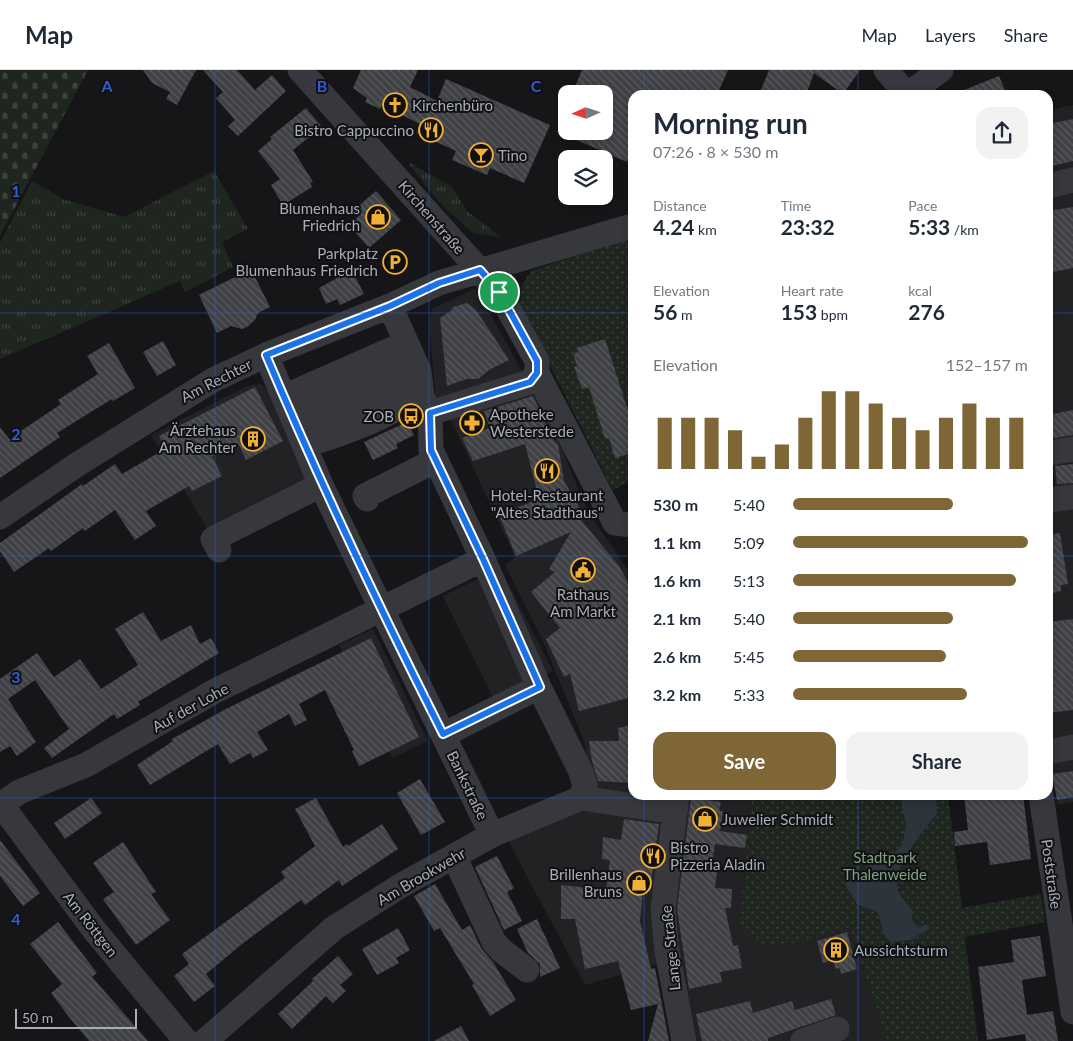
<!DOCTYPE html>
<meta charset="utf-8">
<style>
:root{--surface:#fff;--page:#f2f2f3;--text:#1f2937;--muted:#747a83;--line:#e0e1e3;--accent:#7e6636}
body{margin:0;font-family:Lato,sans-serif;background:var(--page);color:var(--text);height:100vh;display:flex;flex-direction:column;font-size:19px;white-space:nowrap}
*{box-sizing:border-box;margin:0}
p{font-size:16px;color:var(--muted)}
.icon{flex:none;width:28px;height:28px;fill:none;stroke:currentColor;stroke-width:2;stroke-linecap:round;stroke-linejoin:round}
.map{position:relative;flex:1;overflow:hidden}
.side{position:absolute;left:628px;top:20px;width:425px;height:710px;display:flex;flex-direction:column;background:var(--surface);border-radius:15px;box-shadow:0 2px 8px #0003}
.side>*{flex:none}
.needle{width:32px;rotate:267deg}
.buttons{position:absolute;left:558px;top:15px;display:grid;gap:10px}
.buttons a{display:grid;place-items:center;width:55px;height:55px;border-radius:10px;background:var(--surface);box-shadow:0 2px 8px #0003;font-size:25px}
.scale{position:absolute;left:15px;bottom:12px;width:122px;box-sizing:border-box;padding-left:5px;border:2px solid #a8adb8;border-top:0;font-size:14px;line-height:18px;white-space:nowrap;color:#a8adb8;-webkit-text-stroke:4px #111113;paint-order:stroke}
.pin{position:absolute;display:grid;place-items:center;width:42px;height:42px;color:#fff;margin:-21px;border:2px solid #fff;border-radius:50%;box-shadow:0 1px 5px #0007}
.round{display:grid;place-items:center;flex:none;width:52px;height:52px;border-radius:15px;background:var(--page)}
.head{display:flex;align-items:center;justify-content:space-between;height:85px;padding:0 25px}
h1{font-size:28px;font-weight:700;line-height:38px}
.stats{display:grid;grid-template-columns:repeat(3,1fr);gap:8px;height:85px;padding:5px 25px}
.stats div{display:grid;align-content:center}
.stats b{font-size:21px;font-weight:700}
.stats small{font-size:14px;font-weight:400}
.stats p{font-size:14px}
.chart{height:140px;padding:10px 25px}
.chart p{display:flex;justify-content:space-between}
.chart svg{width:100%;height:90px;margin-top:5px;stroke:var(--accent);stroke-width:6}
.action{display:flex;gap:10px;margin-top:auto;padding:10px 25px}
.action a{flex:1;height:58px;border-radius:15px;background:var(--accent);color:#fff;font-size:20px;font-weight:700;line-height:58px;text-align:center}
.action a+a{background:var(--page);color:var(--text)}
ul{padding:0 25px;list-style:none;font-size:16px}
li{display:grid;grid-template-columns:80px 60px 1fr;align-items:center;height:38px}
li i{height:12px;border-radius:6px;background:var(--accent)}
header{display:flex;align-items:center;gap:30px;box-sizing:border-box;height:70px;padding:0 25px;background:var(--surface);border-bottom:1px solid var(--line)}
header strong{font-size:24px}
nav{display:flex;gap:28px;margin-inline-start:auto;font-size:18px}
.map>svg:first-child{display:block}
.built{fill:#222225}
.grass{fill:url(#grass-tufts)}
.cemetery{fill:url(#cemetery-stones)}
.park{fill:url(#park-dots)}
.water{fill:#2c353c}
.building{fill:url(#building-back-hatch)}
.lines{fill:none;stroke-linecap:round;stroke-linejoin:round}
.minor{stroke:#37383d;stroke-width:25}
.route-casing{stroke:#fff;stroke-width:10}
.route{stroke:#1a73e8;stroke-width:6}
.grid{fill:none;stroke:#325cd3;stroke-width:1;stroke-opacity:0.55}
.labels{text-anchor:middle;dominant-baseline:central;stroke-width:4;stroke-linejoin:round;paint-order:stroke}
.poi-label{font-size:15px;fill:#a8adb8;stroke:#111113;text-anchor:start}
.street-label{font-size:15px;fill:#a8adb8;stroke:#111113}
.park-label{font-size:15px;fill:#7fa381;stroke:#111113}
.grid-label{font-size:16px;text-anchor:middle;font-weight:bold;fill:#325cd3;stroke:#111113;stroke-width:4;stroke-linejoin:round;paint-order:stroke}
</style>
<header>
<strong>Map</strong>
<nav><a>Map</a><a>Layers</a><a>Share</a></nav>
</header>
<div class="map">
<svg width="1073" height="971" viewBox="0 0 1073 971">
<defs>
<pattern id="grass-tufts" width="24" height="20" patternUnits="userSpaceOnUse" patternTransform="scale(1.25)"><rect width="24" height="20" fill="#1e261f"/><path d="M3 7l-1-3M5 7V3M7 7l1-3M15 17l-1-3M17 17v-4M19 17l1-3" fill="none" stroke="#3c433d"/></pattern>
<pattern id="cemetery-stones" width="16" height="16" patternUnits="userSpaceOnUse" patternTransform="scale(1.25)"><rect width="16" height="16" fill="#1e261f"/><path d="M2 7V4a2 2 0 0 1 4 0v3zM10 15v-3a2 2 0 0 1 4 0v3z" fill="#3c433d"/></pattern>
<pattern id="park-dots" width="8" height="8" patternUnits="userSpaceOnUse" patternTransform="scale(1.25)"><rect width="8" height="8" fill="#1e261f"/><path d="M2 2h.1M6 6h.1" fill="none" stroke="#3c433d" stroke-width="1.8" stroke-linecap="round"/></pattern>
<pattern id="building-back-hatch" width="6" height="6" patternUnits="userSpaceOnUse" patternTransform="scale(1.25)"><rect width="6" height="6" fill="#404145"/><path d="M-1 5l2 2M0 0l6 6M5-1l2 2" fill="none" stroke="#595a5e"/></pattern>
</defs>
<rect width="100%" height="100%" fill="#161618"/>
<path class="built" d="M1073 35V374L1048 377V40Z
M476 218 523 303 436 328 429 253 432 239Z
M260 314 269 321 307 408 302 417 210 463 151 365 247 316Z
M536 316 587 440 632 506V725H670L665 892 585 915 507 769 592 715 584 671 542 569 505 495 515 487 447 342Z
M1073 387V667L1049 671 1048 434 1056 432 1053 389Z
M500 498 553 601 494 630 443 526Z
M373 559 428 671 392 688 339 575Z
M1073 685V732L1058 735 1051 689Z
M685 725H752L739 858 850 857 886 971H697L670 840Z"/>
<path class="grass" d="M410 93 452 117 468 142 501 167 473 163 442 135 409 95Z
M214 101 248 159 222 172 233 197 185 222 180 211 0 289V173L32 111 63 129 124 147Z"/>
<path class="cemetery" d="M0 0H88L0 166Z"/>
<path class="park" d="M630 167 632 174V410L613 420 515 226 531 201Z
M752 725H948L962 838 1041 824 1045 852 965 867 978 971H886L850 857 809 870 761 877 739 858Z"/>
<path class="water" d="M902 725H936L937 744C924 759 888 802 899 823 902 829 909 835 913 842 910 849 914 854 920 857L928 854 929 859 910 870 891 872C880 863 883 854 877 842L858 835 845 815 850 802 855 806 864 805 870 798 868 791 889 790 903 773 906 753 902 737Z"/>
<path class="building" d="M143 0H196L177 35 166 29 170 22 152 13Z
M203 0H237L255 20 272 5 286 21 238 66 228 56 235 50 216 28 223 22Z
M361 0H418L410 17 437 31 446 9 550 55 524 113 490 98 487 105 452 90 456 81 417 63 420 54 382 35 380 39 365 32 367 28 353 18Z
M582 0H728L717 25H632V78L627 92 556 61H604V24H572Z
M769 0H860L843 24 814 3 806 25H759Z
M999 6 1007 25H954V24Z
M306 38 322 57 293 80 313 112 310 113 312 117 283 135 271 115 280 109 258 81 272 69 270 67Z
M1073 49V91L1048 97V54Z
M376 121 401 150 369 178 349 155 361 144 356 138Z
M1073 137V198L1048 203V141Z
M251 199 270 237 258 243 255 250 247 257 242 259 231 256 217 263 199 225Z
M352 200 364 224 340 235 337 229 326 234 319 218Z
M467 233 476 240 509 290 489 300 478 309H466L447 316 440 248 451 241 453 237Z
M605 269 627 338 632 336V383L615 388 609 368 605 369 589 317 582 319 574 297 577 296 573 284 578 282 577 278Z
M163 271 176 295 157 306 143 282Z
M109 273 135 318 113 331 112 329 57 363 60 367 0 408V357L9 369 61 334 58 330 98 304 87 286Z
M255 317 283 371 246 390 238 373 212 386 222 406 192 421 189 416 146 441 156 456 135 470 115 440 85 461 83 458 51 481 49 478 14 502 0 481V473L82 414 83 416 115 394 122 404 165 379 159 366Z
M533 326 554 371 558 374 564 411 585 448 581 450 619 496 632 519V627L579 641 570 604 564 607 546 569 560 558 531 522 555 502 549 499 571 462 516 486 499 445 539 429 525 374 473 391 462 368 490 358 484 341Z
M1073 340V365L1048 369V345Z
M407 352 414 365 396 374 398 378 373 390 364 372Z
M1073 394V413L1057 414 1055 396Z
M1060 463 1068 514 1061 515V521L1048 524V465Z
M143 542 161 571 191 555 200 574 211 568 219 583 138 632 140 635 117 649 114 644 52 688 44 678 69 659 35 610 8 629 36 672 17 686 10 676 0 682V609L37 583 54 607 80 589 101 619 138 595 115 559Z
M1073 549V640L1048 643V616L1052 615 1048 576V552Z
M371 568 419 667 359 696 352 681 354 680 325 620 299 634 307 650 295 656 289 644 257 662 268 680 253 688 250 683 230 694 218 674 150 715 137 695 173 671 172 669 224 640Z
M632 655V713L598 711 592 691 589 671H619L618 658Z
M1073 701V727L1057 730 1052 704Z
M420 709 445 752 421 765 397 723Z
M964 725H1023L1031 789 990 795 987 772 955 776 954 762 968 760Z
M91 728 102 743 65 769 54 753Z
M316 728 343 777 347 774 348 776 382 754 398 779 342 816 339 810 305 835 301 830 242 874 206 904 215 916 194 932 174 906 189 894 182 884 285 808 281 802 315 776 295 739Z
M691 728 721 732 719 741H723L720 761 747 765 745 778 715 774 711 800 717 801 715 818 732 819 731 838H725L733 876 738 875 742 898 720 902 722 912 689 919 677 839Z
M624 749 659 754 650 821 643 820 640 851 651 899 655 898 669 971H648L658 934 631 940 618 891 585 899 575 849H561V815L606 820 610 790 602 789 603 767 621 770Z
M0 770 40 823 23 836 0 806Z
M123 772 156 822 151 824 170 850 136 875 103 829 114 822 93 793Z
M497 786 514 818 507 822 522 851 504 860 475 797Z
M435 814 462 860 470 855 481 878 493 892 516 930 490 946 472 915 474 914 440 858 434 861 414 826Z
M537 849 560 898 540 907V894L528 883 517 859Z
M58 852 97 903 92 907 148 971H89L69 947 51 923 62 914 30 874Z
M398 858 410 880 396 888 399 893 377 905 362 879Z
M847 862 857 899 841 904 840 898 836 899 833 890 823 893 817 871Z
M1040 866 1046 906 1022 910 1027 945 1053 941 1058 971H1026L1025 964 987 970 978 897 1014 892 1011 870Z
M338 886 353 904 340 915 346 921 333 933 326 926 292 959 278 944 313 911 312 909Z
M831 929 836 945 768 968V971H702L696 944 750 931 753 943 792 931 795 940Z
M461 956 469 971H434Z"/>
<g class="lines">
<path class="minor" d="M300 0 499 222 537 291V303L615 453 632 455
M886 0 907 25
M907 25 941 0
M1048 116 1073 110
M266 285 321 415 492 765
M283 325 295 322 397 277 405 270
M289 338 326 330 404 296 412 285
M430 343 530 312 537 303
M297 357C330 348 398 327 419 301
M305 375C330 368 411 341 421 318
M1048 383 1073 379
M367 429 365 426 436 390
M1048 430 1073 427
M0 447 78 394 213 310 266 285 390 236 439 213 632 156
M219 480 213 469 321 415
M483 489 539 617
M443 665 539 617 581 702 585 716 581 728
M1048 682 1073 677
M677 725 663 839 667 881 684 971
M1041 725 1073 942
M0 733 95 861 186 971
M1 735 19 722 86 695 215 621 483 489 431 380 430 343 422 326 419 301 390 236
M454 786 494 872 501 880 527 900
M205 971 334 858 400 816 492 765 581 728 675 742
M803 971 837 959"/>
</g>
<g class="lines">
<g class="route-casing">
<path id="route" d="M480 200 499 222 537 291V303L530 312 430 343 431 380 483 489 540 617 443 664C380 539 321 415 266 285L390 236 439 213Z"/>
</g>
<use href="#route" class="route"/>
</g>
<path class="grid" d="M215 0V971M429 0V971M644 0V25M858 0V25M0 243H632M1048 243H1073M0 486H632M1048 486H1073M644 725V971M858 725V971M0 728H1073"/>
<defs>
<g id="church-ring" transform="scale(1.25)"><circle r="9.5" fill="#111113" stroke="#f2b134" stroke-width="1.5"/><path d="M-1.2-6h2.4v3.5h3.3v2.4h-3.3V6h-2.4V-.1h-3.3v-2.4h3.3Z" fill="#f2b134"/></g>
<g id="restaurant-ring" transform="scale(1.25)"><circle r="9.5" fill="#111113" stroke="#f2b134" stroke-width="1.5"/><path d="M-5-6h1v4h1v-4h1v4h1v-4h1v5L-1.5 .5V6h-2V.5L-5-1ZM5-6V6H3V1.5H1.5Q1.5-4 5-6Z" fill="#f2b134"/></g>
<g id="bar-ring" transform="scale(1.25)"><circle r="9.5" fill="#111113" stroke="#f2b134" stroke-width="1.5"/><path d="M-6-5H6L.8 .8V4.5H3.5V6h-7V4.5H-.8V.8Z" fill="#f2b134"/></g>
<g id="shop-ring" transform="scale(1.25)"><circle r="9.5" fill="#111113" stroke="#f2b134" stroke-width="1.5"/><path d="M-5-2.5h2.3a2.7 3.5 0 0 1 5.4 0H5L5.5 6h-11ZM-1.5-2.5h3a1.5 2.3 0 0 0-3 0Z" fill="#f2b134"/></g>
<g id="parking-ring" transform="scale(1.25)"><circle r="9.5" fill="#111113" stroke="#f2b134" stroke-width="1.5"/><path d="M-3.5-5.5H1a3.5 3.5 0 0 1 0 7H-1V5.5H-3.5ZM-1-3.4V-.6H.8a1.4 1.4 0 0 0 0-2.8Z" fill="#f2b134"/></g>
<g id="bus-ring" transform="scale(1.25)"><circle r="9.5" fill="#111113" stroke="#f2b134" stroke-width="1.5"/><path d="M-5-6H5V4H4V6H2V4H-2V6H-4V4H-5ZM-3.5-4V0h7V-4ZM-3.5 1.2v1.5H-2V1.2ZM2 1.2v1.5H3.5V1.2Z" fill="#f2b134"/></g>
<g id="pharmacy-ring" transform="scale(1.25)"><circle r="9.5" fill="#111113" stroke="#f2b134" stroke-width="1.5"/><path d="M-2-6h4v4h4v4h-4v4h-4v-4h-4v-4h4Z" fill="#f2b134"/></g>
<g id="building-ring" transform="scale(1.25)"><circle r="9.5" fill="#111113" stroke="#f2b134" stroke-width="1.5"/><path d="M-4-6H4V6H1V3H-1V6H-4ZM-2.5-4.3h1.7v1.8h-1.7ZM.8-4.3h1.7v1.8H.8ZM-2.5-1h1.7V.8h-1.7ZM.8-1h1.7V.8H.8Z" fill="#f2b134"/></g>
<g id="civic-ring" transform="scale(1.25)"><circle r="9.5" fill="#111113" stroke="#f2b134" stroke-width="1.5"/><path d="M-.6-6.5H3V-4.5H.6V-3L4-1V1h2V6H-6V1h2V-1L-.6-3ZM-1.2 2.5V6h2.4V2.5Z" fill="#f2b134"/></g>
</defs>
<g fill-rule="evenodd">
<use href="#church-ring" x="395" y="35"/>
<use href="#restaurant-ring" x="431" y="60"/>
<use href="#bar-ring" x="481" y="85"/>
<use href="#shop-ring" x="378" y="147"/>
<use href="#parking-ring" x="395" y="192"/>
<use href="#bus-ring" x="411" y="346"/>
<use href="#pharmacy-ring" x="472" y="353"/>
<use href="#building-ring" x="253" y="369"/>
<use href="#restaurant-ring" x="547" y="401"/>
<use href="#civic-ring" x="583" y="500"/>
<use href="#shop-ring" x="705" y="749"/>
<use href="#restaurant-ring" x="653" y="786"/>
<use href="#shop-ring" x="639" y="813"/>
<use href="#building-ring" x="836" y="880"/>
</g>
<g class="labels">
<g class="poi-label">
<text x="412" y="35">Kirchenbüro</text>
<text x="414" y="60" text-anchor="end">Bistro Cappuccino</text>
<text x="498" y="85">Tino</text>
<text x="360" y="138" text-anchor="end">Blumenhaus<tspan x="360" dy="17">Friedrich</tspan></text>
<text x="378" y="183" text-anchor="end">Parkplatz<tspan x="378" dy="17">Blumenhaus Friedrich</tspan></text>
<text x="490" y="344">Apotheke<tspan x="490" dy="17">Westerstede</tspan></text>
<text x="394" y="346" text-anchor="end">ZOB</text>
<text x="236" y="360" text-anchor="end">Ärztehaus<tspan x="236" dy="17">Am Rechter</tspan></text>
<text x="547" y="425" text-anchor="middle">Hotel-Restaurant<tspan x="547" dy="17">"Altes Stadthaus"</tspan></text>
<text x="583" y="524" text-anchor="middle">Rathaus<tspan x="583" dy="17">Am Markt</tspan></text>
<text x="722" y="749">Juwelier Schmidt</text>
<text x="670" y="777">Bistro<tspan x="670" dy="17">Pizzeria Aladin</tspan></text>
<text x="622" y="804" text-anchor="end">Brillenhaus<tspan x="622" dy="17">Bruns</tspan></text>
<text x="854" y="880">Aussichtsturm</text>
</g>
<g class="street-label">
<text transform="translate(432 147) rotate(49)">Kirchenstraße</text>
<text transform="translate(216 310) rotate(-27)">Am Rechter</text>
<text transform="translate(190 637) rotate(-29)">Auf der Lohe</text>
<text transform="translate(468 715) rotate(64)">Bankstraße</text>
<text transform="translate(1052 804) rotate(82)">Poststraße</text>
<text transform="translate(421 806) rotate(-30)">Am Brookwehr</text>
<text transform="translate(91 854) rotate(52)">Am Röttgen</text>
<text transform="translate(670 878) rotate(-96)">Lange Straße</text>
</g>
<g class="park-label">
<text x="885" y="787">Stadtpark<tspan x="885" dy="17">Thalenweide</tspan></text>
</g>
</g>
<g class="grid-label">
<text x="107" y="22">A</text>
<text x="322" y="22">B</text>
<text x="536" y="22">C</text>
<text x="16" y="127">1</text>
<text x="16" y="370">2</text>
<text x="16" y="613">3</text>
<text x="16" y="855">4</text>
</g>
</svg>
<div class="buttons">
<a><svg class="needle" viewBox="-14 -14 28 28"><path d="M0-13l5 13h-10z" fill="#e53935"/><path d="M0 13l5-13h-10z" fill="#747a83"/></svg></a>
<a><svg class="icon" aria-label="layers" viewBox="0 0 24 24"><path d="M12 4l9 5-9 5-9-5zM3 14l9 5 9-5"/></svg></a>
</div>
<div class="scale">50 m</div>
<div class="pin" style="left:499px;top:222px;background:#1e9e55"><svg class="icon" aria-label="arrive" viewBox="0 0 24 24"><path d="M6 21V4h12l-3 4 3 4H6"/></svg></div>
<section class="side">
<div class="head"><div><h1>Morning run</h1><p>07:26 · 8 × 530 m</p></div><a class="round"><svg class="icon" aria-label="share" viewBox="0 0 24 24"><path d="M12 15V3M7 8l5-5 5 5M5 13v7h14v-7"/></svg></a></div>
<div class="stats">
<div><p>Distance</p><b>4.24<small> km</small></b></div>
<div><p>Time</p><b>23:32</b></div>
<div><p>Pace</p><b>5:33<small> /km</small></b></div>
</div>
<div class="stats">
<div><p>Elevation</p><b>56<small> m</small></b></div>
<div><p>Heart rate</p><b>153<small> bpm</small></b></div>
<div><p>kcal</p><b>276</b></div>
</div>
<div class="chart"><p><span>Elevation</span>152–157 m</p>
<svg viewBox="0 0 160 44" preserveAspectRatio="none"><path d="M5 44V19M15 44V19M25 44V19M35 44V25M45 44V38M55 44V32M65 44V19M75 44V6M85 44V6M95 44V12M105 44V19M115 44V25M125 44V19M135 44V12M145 44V19M155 44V19"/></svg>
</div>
<ul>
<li><b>530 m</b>5:40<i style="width:68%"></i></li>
<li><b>1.1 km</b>5:09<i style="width:100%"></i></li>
<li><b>1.6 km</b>5:13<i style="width:95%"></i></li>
<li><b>2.1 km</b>5:40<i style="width:68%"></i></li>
<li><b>2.6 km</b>5:45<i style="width:65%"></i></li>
<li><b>3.2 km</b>5:33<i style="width:74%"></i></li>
</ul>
<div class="action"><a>Save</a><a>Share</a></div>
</section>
</div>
